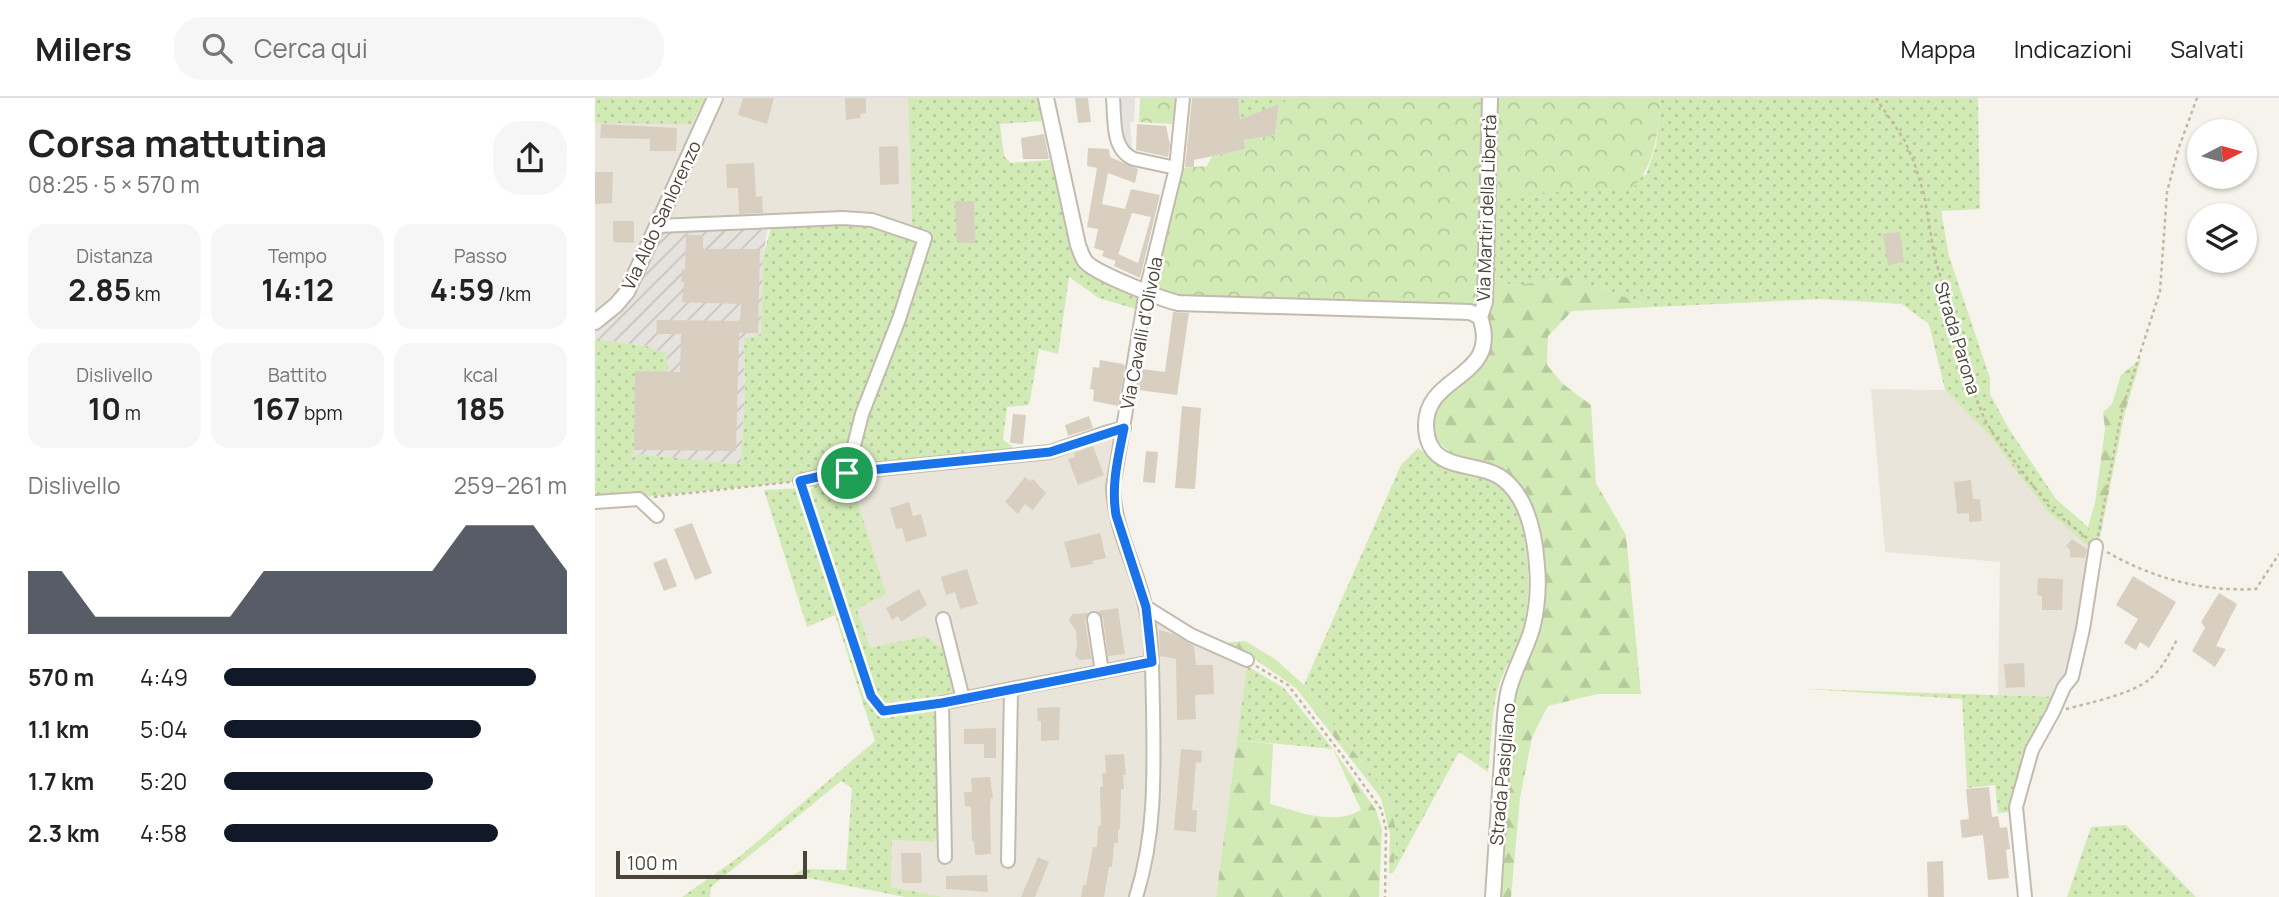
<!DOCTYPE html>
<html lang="it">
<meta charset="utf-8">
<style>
:root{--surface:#fff;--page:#f6f6f6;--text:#222;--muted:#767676;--line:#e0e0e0;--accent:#111827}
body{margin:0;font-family:Manrope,sans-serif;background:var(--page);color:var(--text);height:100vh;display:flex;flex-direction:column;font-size:26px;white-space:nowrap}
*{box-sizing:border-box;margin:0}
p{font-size:23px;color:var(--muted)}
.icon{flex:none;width:38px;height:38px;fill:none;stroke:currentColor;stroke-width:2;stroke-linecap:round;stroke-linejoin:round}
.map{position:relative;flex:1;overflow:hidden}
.side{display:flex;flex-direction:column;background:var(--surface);width:595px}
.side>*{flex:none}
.needle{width:46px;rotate:84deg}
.controls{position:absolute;left:1592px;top:21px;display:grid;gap:14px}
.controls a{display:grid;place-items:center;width:70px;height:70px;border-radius:50%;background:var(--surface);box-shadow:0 2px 5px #0004;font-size:35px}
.scale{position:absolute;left:21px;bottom:18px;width:191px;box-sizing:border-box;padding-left:7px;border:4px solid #4b4439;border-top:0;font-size:19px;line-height:24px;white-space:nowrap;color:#4b4439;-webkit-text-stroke:5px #fff;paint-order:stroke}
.pin{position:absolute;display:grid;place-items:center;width:60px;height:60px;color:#fff;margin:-30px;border:4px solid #fff;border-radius:50%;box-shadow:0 2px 7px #0007}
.round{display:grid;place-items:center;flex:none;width:74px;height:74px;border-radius:28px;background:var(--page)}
.headline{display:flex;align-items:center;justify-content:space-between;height:119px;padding:0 28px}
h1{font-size:38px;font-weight:700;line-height:52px}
.figures{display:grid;grid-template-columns:repeat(3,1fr);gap:10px;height:119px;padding:7px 28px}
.figures div{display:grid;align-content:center;border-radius:18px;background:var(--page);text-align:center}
.figures b{font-size:30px;font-weight:700}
.figures small{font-size:19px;font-weight:400}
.figures p{font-size:19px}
.chart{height:196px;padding:14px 28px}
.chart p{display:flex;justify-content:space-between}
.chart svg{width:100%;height:126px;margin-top:7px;fill:var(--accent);opacity:.7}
ul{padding:0 28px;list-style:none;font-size:23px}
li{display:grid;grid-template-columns:112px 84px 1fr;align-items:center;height:52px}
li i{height:18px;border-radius:9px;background:var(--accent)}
header{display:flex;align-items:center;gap:42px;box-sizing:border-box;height:98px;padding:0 35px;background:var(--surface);border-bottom:2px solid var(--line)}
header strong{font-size:33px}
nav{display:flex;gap:38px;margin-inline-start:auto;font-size:24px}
.search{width:490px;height:63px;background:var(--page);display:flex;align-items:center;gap:18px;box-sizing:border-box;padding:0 24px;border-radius:28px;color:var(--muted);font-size:26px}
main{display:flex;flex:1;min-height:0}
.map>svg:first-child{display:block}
.residential{fill:#eae5da}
.industrial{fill:url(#industrial-furrows)}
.grass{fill:url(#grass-dots)}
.forest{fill:url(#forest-firs)}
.park{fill:url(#park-crowns)}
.parking{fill:#e5e3e0}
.building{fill:#d8cfc1}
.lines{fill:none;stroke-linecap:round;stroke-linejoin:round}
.minor-casing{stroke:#c2bbae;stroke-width:16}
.tertiary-casing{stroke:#c2bbae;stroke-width:18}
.path{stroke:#c4b79f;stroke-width:2.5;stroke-dasharray:3.5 3.5;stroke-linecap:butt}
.minor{stroke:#fff;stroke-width:12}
.tertiary{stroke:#fff;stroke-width:14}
.route-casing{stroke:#fff;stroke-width:14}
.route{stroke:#1a73e8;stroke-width:9}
.labels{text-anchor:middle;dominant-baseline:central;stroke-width:5;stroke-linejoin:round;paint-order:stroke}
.street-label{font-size:18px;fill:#4b4439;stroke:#fff}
</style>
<header>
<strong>Milers</strong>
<div class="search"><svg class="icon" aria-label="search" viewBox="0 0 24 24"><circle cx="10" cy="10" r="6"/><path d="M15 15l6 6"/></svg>Cerca qui</div>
<nav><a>Mappa</a><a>Indicazioni</a><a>Salvati</a></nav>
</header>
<main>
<section class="side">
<div class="headline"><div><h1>Corsa mattutina</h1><p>08:25 · 5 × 570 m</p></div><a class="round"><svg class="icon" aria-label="share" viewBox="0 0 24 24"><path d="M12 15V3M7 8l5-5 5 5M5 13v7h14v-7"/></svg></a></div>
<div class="figures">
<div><p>Distanza</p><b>2.85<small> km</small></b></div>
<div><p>Tempo</p><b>14:12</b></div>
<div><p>Passo</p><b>4:59<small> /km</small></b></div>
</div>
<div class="figures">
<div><p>Dislivello</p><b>10<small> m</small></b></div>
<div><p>Battito</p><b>167<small> bpm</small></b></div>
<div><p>kcal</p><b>185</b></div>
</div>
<div class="chart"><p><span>Dislivello</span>259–261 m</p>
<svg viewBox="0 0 160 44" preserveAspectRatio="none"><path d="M0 44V22L10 22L20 38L30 38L40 38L50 38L60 38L70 22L80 22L90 22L100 22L110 22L120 22L130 6L140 6L150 6L160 22V44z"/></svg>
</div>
<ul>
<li><b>570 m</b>4:49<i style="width:91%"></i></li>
<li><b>1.1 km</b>5:04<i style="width:75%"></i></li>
<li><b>1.7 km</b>5:20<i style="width:61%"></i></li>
<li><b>2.3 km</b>4:58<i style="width:80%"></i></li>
</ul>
</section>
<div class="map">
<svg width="1684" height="799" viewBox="0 0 1684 799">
<defs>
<pattern id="industrial-furrows" width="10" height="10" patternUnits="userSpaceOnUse" patternTransform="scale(1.75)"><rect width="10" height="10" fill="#e6e2dd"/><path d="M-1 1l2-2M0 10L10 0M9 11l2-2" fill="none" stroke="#c7c3be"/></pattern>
<pattern id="grass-dots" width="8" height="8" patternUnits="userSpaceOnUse" patternTransform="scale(1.75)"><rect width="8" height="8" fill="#d2eab5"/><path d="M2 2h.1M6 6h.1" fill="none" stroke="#b6ca9c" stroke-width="1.8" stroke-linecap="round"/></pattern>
<pattern id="forest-firs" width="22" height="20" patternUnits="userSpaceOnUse" patternTransform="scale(1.75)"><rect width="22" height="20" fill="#d2eab5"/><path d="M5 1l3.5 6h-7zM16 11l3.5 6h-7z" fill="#b6ca9c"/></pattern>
<pattern id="park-crowns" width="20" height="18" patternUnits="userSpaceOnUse" patternTransform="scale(1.75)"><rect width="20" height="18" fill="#d2eab5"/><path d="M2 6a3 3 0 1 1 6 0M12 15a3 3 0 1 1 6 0" fill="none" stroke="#b6ca9c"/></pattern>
</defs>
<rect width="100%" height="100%" fill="#f6f3ec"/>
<path class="residential" d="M0 0H313L317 133 174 123 32 194 0 224Z
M1276 291 1350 292 1394 337 1452 413 1495 450 1488 531 1465 599 1403 597 1405 464 1290 454Z
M510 335 523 339 513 389 546 509 552 574 555 695 551 745 536 799H349L296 789 297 742 338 744 344 608 368 601 275 550 262 511 255 378 455 354Z
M558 523 652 568 621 799H545L559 746 564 694 561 552Z"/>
<path class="industrial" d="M174 123 168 158 166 238 149 240 150 298 146 366 40 356 31 373 40 273 51 248 0 241V224L21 207 62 128Z"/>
<path class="grass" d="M0 0H110L96 26 0 25Z
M313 0H442L448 23 405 26 409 58 416 65 455 62 481 160 548 199 544 212 504 200 474 179 463 256 444 251 434 307 412 309 408 342 418 349 416 355 205 383 0 404V241L51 248 72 256 73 274 40 273 39 352 34 366 40 356 146 366 150 298 149 240 166 238 168 158 178 123 248 120 317 133Z
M643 0H691L692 3 645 21Z
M1066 0H1383L1385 111 1346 113 1354 158 1395 280V296L1414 331 1461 401 1493 429 1504 444 1495 450 1452 413 1394 337 1350 292 1334 226 1307 206 1226 201 1058 209 973 179 918 188 893 177C906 152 890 121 904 97L946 94 1051 77 1061 48Z
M823 350C832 357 843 369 854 372 875 378 890 373 908 390 936 417 938 500 927 535 920 557 905 575 901 599 896 624 896 649 893 674L864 654 798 775 802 736 793 699 709 587 806 367Z
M255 378 291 496 262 511 275 550 330 538 354 556 368 601 295 610 282 599 215 401V393L223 382Z
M207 390 278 607 290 616 344 608 345 734 338 744 297 742 296 789 349 799H310L198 777 208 771 251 772 257 690 246 683 116 789 115 799H87L144 759 280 643 240 517 212 529 169 392Z
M652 568 689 590 738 651 642 642Z
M1211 591 1465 599 1416 714 1403 715 1400 687 1372 690 1367 601Z
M1531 727 1601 799H1472L1496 729Z"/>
<path class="forest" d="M893 177 918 188 973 179 1058 209 977 213 953 238 952 267 968 286 996 307 1001 385 1031 437 1046 596H1002L953 608 937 639 925 700 916 799H903L914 618 920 583 937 543 943 438 897 368 859 358 841 342 837 319 845 303 859 289 885 270 890 252Z
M1546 261 1530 314 1504 444 1493 429 1500 405 1510 331 1508 314 1517 306 1526 277Z
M650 543 680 561 709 587 793 699 802 736 798 775H794L795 736 786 700 701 590 654 557 627 545Z
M642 642 678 646 675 706C705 714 737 728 766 712L738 651 781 712 787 731 784 799H621Z"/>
<path class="park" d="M545 0H581L577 26 544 24Z
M691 0H887L885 195 880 207 872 211 584 200 570 196 557 183 586 70 612 68 617 58 650 51 649 42 680 37 684 6 692 3Z
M901 0H1066C1062 35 1062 64 1037 91L904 97 901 102 897 76Z"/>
<path class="parking" d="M524 0H540L539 24H535L538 59 529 52Z"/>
<path class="building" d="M148 0H179L172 26 143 17Z
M250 0H271V15L265 16 266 20 251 22Z
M480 0H493L496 24 483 25Z
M597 0H643L645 21 684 6 680 37 649 42 650 51 599 62V69H590Z
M6 26 82 30 81 53H55V41L5 40Z
M542 26 571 28 575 47 573 59 541 52Z
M449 36 454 61H428L426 40Z
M303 48 304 86 285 87 284 49Z
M493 50 514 51 515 59 543 71 540 85 513 75 507 106 530 111 536 91 565 97 545 180 519 168 523 156 543 165 556 119 537 115 521 163 507 158 509 153 499 150 503 131 492 129 502 70 492 68Z
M159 65 161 99 167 98 168 115 144 116 143 90H132L131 66Z
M0 74H18L17 105 0 106Z
M360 103H379L380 145H362Z
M18 123H39V145L18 144Z
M1305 134 1309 164 1293 167 1288 136Z
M91 137H108V151H165L163 235H144L141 353 39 352 40 273 85 274 86 236H61L62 222 145 223 146 206 87 204 89 184H86L87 171 90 172Z
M578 214 594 215 582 297 543 292 547 271 570 274Z
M505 262 528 266 530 268 523 308 498 303 499 292 495 291 498 269 504 270Z
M587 308 606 310 600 391 580 390Z
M418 316 431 317 428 346 415 345Z
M494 318 498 330 473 338 470 327Z
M498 348 509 377 483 387 473 361 480 359 479 355Z
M551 353 563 354 560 385 548 384Z
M430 379 435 383 438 381 451 395 438 412 430 406 423 416 410 404Z
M1376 382 1378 401H1385L1387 423 1374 424V415L1362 416 1359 384Z
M314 404 318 418 326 416 332 438 311 444 307 430 301 431 295 410Z
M97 425 117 475 100 482 79 431Z
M505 435 511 460 497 463 498 466 476 470 469 444Z
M1477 441 1492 451 1490 460 1475 459V452L1471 448Z
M71 460 82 488 69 493 58 465Z
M372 471 383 506 365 511 360 494 351 497 346 479Z
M1538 478 1581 504 1554 550 1545 544 1541 552 1529 545 1543 521 1521 507Z
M1443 480 1468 481 1467 512H1447V498L1442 497Z
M324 491 332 507 306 524 303 518 297 522 291 510Z
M1624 495 1642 506 1621 548 1631 551 1620 569 1597 553 1610 530 1606 524Z
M523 510 530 556 513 558 508 520 503 513Z
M493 515 490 522 496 561 485 562 480 558 482 548 481 533 474 523 477 516Z
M564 532 578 536 599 548 601 567H618L619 596 600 597 601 621 582 622 581 561 565 558Z
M1429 565 1430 589 1411 590 1409 566Z
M465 609 464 642 446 643V623H443L442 610Z
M401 630V660H389V646H369V631Z
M586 651 607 653 606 665 601 664 597 712H602L601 734 579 732Z
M529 656 531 677H528L529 691H526L525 731H523V745H519L517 769H514L509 799H486L488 787H491L498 749H502L503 728H506L505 689H508L507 675H511L510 657Z
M395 679 398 700H396L395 708 396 756 380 757 379 743H377L376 709 370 708 369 694H377L376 680Z
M1394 689 1397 719 1403 718 1405 730 1412 729 1415 751 1411 752 1414 780 1393 782 1388 737 1367 740 1365 722 1374 721 1371 691Z
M306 755H326L327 785H307Z
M443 759 454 764 440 799H426Z
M1348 763 1349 799H1333L1332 764Z
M392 777 393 794 351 791V778Z"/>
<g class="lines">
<g class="minor-casing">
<path id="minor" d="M518 0C520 21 516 52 539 61L581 70
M62 128 248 120 277 122 330 140 304 221 267 316 252 375
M205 383 235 376 455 354 510 335 529 330
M0 404 44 401 62 418
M551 509 596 537 652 562
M348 521 368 601
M499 521 507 574
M350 759 347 605 416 591
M413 763 416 591 557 564
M541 799C561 736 559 674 558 609 557 575 558 540 550 507 541 468 519 430 518 389L551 193 581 70 588 0
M1430 799 1421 709 1437 652 1458 614 1469 589 1477 579 1488 531 1501 448"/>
</g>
<g class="tertiary-casing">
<path id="tertiary" d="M451 0 483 147C485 152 487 159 490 163 499 175 567 201 583 205L875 214 885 219
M885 219C907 282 829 275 831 329 833 377 882 361 908 381 933 400 940 438 942 468 944 489 942 511 937 531 931 551 920 570 914 591 912 599 911 608 910 617L898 799
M885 219 890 204 895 0
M0 224 21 207 32 194 120 0"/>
</g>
<path class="path" d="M1281 0 1310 43 1319 64 1329 96 1340 161 1350 193 1363 253 1389 320 1399 337 1457 412 1492 440
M208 393 276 598 288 613 337 607
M59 399 195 384
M1503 438 1527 312 1565 193 1572 94 1583 52 1602 0
M1512 454C1557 480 1608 494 1661 491L1684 456
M661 568 693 587 747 657 786 711 791 731 790 799
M1471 611C1494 605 1537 596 1555 581 1568 570 1575 554 1583 540"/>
<use href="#minor" class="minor"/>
<use href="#tertiary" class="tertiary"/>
</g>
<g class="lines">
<g class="route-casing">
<path id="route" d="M529 330C523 360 516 387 521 417L551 509 557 564 347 605 288 613 276 598 205 383 235 376 455 354Z"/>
</g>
<use href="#route" class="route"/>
</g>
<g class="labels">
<g class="street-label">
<text transform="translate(891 110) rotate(-88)">Via Martiri della Libertà</text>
<text transform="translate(66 117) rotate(-65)">Via Aldo Sanlorenzo</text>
<text transform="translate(546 235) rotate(-79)">Via Cavalli d'Olivola</text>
<text transform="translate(1363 240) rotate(73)">Strada Parona</text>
<text transform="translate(907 676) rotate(-85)">Strada Pasigliano</text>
</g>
</g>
</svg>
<div class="controls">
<a><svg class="needle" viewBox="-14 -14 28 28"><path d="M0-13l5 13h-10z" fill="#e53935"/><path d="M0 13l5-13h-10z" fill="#767676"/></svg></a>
<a><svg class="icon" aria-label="layers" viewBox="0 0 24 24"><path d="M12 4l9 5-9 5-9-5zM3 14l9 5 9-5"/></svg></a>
</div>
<div class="scale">100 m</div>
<div class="pin" style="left:252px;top:375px;background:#1e9e55"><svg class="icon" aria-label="arrive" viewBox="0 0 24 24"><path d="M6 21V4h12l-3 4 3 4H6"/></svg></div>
</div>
</main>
